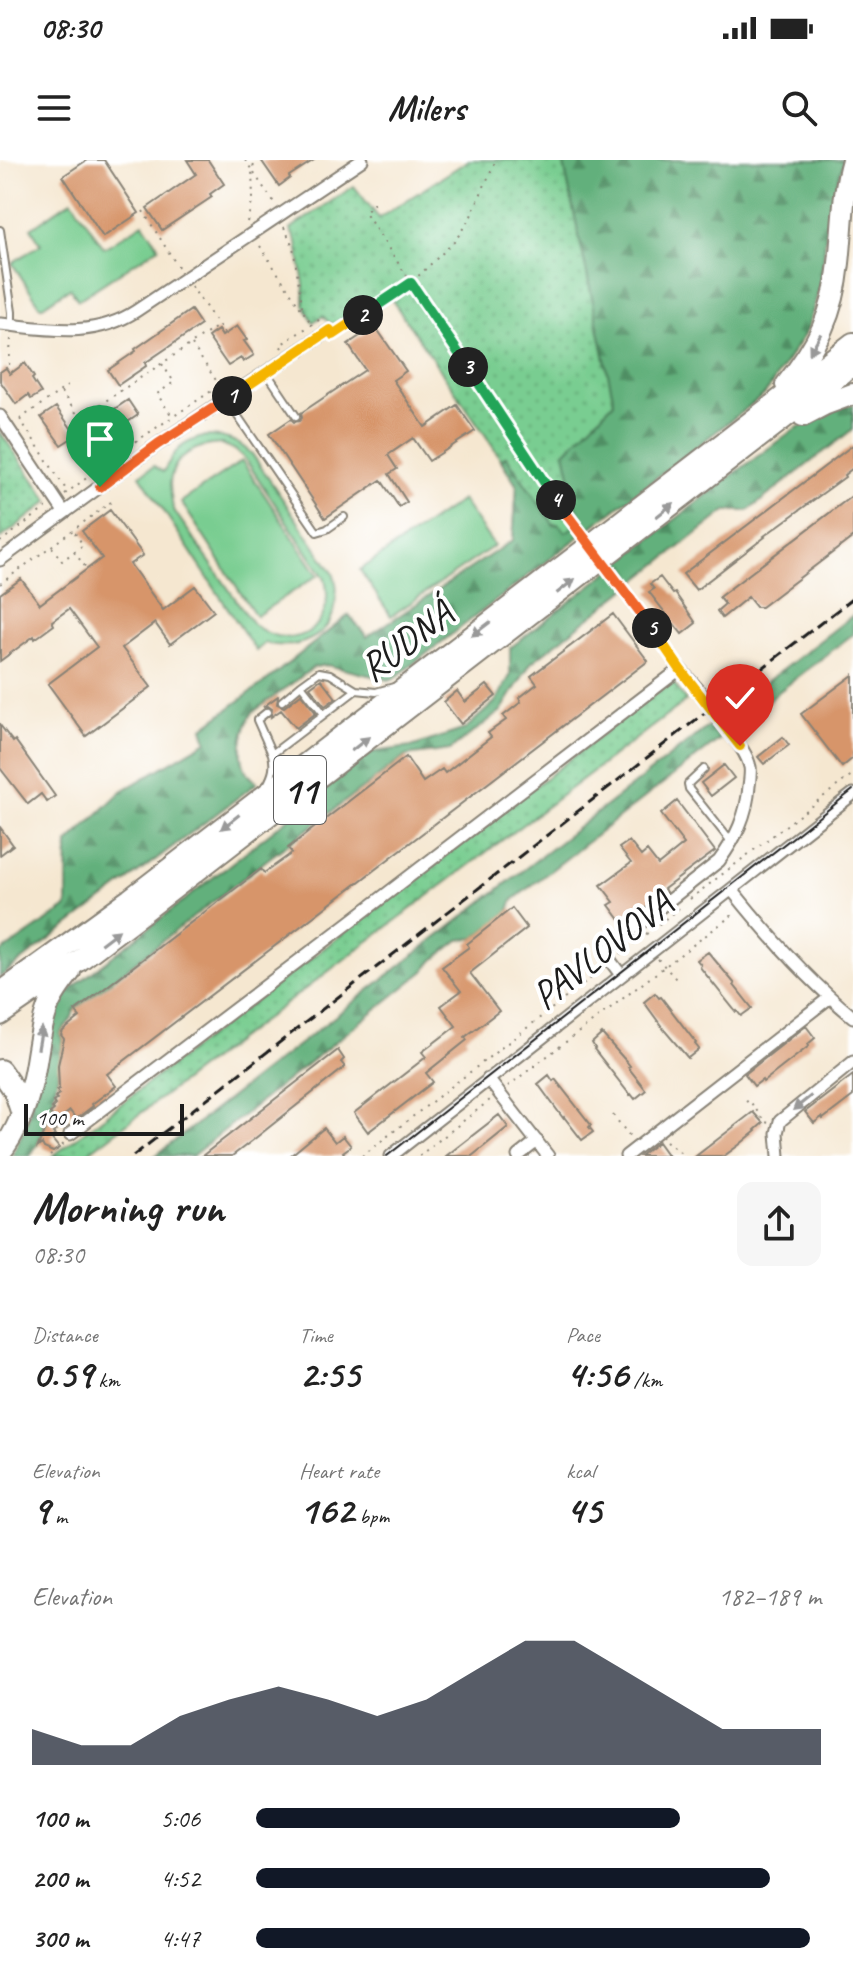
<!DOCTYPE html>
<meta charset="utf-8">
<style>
:root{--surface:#fff;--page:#f6f6f6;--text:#222;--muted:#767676;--accent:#111827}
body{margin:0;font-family:Caveat,sans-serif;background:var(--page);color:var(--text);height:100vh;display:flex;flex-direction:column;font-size:30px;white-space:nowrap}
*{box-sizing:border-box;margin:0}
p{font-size:26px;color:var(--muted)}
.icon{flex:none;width:44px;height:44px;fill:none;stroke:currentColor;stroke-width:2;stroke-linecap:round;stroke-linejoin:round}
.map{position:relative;height:996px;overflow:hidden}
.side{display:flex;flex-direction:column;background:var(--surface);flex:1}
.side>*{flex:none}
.scale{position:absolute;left:24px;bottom:20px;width:160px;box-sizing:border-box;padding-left:8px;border:4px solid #1c1c1c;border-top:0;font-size:22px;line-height:28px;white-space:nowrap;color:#1c1c1c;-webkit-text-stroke:6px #fff;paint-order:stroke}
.pin{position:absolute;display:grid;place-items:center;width:68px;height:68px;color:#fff;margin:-82px -34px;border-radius:50% 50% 50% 0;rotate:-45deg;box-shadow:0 0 8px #0007}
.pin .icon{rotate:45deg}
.km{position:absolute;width:40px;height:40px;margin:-20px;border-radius:50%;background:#222;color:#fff;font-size:22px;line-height:40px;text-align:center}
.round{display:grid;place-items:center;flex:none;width:84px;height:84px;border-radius:16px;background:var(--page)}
.summary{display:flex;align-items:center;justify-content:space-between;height:136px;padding:0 32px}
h1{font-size:44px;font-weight:700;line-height:60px}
.figures{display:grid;grid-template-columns:repeat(3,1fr);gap:12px;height:136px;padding:8px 32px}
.figures div{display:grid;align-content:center}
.figures b{font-size:40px;font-weight:700}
.figures small{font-size:22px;font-weight:400}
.figures p{font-size:22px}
.chart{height:224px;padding:16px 32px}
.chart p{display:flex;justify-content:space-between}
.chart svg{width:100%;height:144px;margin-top:8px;fill:var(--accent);opacity:.7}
ul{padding:0 32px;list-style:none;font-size:26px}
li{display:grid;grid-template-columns:128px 96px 1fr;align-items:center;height:60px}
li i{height:20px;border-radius:10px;background:var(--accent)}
.status{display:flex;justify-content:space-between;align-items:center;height:56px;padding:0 40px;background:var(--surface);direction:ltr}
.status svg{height:22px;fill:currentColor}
header{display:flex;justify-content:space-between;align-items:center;height:104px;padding:0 32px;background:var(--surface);font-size:36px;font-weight:700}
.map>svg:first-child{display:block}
.grass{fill:url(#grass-dots);stroke:#4a7456;stroke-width:2}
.forest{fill:url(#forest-firs);stroke:#3f664c;stroke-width:2}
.park{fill:#79cd91;stroke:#4a7456;stroke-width:2;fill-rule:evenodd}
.building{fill:#d7956a}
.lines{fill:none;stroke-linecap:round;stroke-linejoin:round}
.lane-casing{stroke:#888276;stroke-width:10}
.street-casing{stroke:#888276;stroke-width:15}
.highway-casing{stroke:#888276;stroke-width:24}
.path{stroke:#888276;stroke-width:2;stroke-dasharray:2 6;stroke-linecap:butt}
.lane{stroke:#fff;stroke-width:6}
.street{stroke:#fff;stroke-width:11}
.highway{stroke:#fff;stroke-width:20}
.tram{stroke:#1c1c1c;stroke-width:2}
.rail{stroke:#1c1c1c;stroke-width:3;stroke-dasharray:12 6;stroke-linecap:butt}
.street-bridge-casing{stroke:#888276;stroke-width:15;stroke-linecap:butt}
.path-bridge{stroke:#888276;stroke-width:2;stroke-dasharray:2 6;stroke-linecap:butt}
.street-bridge{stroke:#fff;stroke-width:11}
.oneway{fill:#999}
.split-1-casing{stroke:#fff;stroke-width:16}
.split-2-casing{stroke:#fff;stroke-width:16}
.split-3-casing{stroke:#fff;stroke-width:16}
.split-4-casing{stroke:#fff;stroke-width:16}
.split-5-casing{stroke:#fff;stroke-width:16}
.split-6-casing{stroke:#fff;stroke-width:16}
.split-1{stroke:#f0652b;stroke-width:10}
.split-2{stroke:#f5b400;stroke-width:10}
.split-3{stroke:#22a559;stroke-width:10}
.split-4{stroke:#22a559;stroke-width:10}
.split-5{stroke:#f0652b;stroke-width:10}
.split-6{stroke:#f5b400;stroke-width:10}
.labels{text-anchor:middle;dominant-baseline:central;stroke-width:8;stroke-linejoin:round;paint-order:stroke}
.shield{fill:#fff;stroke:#606060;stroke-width:2}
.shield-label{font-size:38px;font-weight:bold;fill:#1c1c1c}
.street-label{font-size:40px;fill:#1c1c1c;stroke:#fff}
</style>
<div class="status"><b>08:30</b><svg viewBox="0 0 49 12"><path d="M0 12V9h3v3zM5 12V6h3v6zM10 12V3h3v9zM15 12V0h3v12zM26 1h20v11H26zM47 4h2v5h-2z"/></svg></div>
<header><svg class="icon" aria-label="menu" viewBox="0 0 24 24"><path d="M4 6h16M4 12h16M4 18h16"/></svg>Milers<svg class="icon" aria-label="search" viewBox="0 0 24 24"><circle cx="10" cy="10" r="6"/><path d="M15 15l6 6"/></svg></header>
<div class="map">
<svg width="853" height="996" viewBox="0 0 853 996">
<defs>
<pattern id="grass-dots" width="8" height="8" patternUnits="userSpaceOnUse" patternTransform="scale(2)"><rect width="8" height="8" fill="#79cd91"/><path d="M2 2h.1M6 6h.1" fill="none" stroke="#68af7c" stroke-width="1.8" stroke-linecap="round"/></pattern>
<pattern id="forest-firs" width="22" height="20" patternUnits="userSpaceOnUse" patternTransform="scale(2)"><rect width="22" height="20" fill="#62b07b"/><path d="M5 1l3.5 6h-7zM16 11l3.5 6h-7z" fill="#508e64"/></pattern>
</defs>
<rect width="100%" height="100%" fill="#fff"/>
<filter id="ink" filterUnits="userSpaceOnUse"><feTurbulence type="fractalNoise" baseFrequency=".0125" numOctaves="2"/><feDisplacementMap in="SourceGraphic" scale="16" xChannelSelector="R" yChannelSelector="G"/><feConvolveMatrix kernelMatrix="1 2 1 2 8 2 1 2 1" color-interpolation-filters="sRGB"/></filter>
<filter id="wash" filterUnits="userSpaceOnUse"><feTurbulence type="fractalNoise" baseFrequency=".006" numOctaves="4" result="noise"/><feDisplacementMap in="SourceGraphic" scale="32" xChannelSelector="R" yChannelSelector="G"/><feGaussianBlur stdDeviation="1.8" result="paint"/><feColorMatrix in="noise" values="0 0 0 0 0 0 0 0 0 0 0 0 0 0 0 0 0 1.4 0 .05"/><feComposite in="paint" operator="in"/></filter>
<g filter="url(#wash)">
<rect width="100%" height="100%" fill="#f5e7d0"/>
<path class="grass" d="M469 0H844L828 53 821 122 807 170 765 234 396 517 389 520 327 505 314 507 253 552C243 566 238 592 245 609 247 614 253 619 257 623L0 817V793L67 747 68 683 122 631 207 581 203 568 270 518 349 455 367 477 513 380 517 326 486 276 387 133 331 165 323 156 313 162 304 145V125L297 83 290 69 354 26 379 58Z
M0 272 49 341 0 379Z
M672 521 686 541 84 996H53Z"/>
<path class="forest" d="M563 0H782L785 2 790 0H844L828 53 821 122 807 170 765 234 396 517 389 520 327 505 314 507 253 552C243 566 238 592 245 609 247 614 253 619 257 623L0 817V793L67 747 68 683 122 631 207 581 203 568 270 518 349 455 367 477 513 380 517 326 501 300 506 296 554 365 558 364 566 372 583 360 577 348 565 292 614 242Z
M853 244V269L748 351H726L531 503 501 551 450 590 406 596 268 699 74 850C71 866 64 864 60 875L63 880C57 919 53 963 30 996H12L26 965 52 856 72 828 373 592 411 587 465 569 495 542 510 516V488L731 316 793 270 825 253Z
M853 455V474L740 562 730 550Z
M709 566 720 579 513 740 508 752 475 778 459 780 435 799 424 811 192 996H155Z"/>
<path class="park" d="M72 40 104 88 143 63 159 87 78 140 70 128 41 147 12 103 41 84 31 68Z
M205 276C225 276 237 280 252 294L333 413C338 426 337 431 335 445 330 479 295 491 265 483L256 491 140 315 154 306 163 312C176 289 179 284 205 276ZM222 284 235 290 245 299 325 419C337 469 293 495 253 464L173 349C172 339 168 327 171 317 177 292 200 285 222 284Z
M242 301 318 415 256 456 181 342Z
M462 340 494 386 391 456 360 410Z"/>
<g id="blocks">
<path class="building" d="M87 0H104L139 53 103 77 63 16Z
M187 0H208L224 24 210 34 212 37 162 70 147 48 196 14Z
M261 0H314L289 16 290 18 279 26Z
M191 150 201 165 145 203 146 206 118 225 108 210 136 191 135 189Z
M237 166 247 180 244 181 254 195 243 202 241 198 228 206 208 177 218 170 222 176Z
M375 166 406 211 393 220 425 267 457 245 475 271 429 301 413 278 388 295 397 309 389 314 407 342 399 347 381 320 325 358 269 274 291 259 294 262 299 261 302 258 301 253 365 210 348 184Z
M25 203 34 217 32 219 41 233 31 239 28 235 16 244 0 221V212L6 208 10 214Z
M128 240 138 255 82 293 72 278 61 285 41 257 56 247 76 275Z
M853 285V308L844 315 845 317 764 376 765 377 696 430 683 414Z
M853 335V377L761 447H756L748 437 722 458 717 451 725 444 719 437Z
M110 350 143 395 130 404 163 450 195 426 214 451 170 484 155 463 122 488 151 527 86 576 48 524 97 487 69 449 52 461 54 465 35 479 34 476 0 501V434L21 419 40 444 102 398 82 371Z
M660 417 673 434 675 433 696 463 682 474 649 432 654 429 650 424Z
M613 454 648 501 107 914 116 926 92 944 93 946 76 959 70 951 56 962 50 953 54 950 52 948 55 945 53 942 57 939 55 937 59 934 57 931 59 929 58 905 64 879 61 875 63 871 80 857 75 851 261 709 264 713 292 693 288 688 406 597 423 622 442 609 445 613 491 577 488 573 506 560 503 556 521 542 519 538 537 524 531 516Z
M853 515V598L842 607 801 554Z
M321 519 336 538 325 546 310 527Z
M487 525 496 536 461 564 444 542 457 531 465 542Z
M301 534 316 553 296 568 281 550 271 557 272 549 268 546 263 547 278 536 277 544 284 547Z
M0 565 13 582 15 580 55 636 47 642 41 634 28 644 0 608Z
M783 577 789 585 764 604 758 597Z
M724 605 734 618 711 636 701 623Z
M677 641 715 691 664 729 666 732 624 765 609 745 614 742 601 725 631 703 619 688 629 681 641 696 647 691 658 705 684 684 661 654Z
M0 667 13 685 0 695Z
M512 748 527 768 470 813 499 851 465 877 467 880 426 913 433 922 368 972 354 953 426 897 422 892 456 866 441 846 461 831 442 807 469 787 467 784Z
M708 792 735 824 734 825 752 848 741 856 737 851 736 852 700 807 701 805 697 800Z
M655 833 659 838 661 837 696 883 695 884 699 889 688 898 665 871 644 842Z
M806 866 815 878 808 884 809 886 763 922 762 920 754 926 745 914Z
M602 874 626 901 630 906 628 907 646 930 635 939 631 934 630 935 594 889 595 888 592 883Z
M338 890 344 899 341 902 345 907 253 980 232 996H202Z
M549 915 553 921 555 919 591 965 589 967 593 972 582 980 564 957 563 958 538 924Z
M853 915V936L823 959 822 957 814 963 805 952Z
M753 952 763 963 755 970 756 971 739 985 724 996H696Z
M499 955 508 967 472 996H446Z
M48 960 57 969 53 973 55 975 51 978 59 988 53 992 44 988 42 984 38 987Z
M324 968 335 982 343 976 351 986 343 992 346 996H290Z
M658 982 668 996H640Z"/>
</g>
</g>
<g filter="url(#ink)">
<use href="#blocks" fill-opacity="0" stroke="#888276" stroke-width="2"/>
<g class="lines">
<g class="lane-casing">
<path id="lane" d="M0 70 12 152V165
M267 213 296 256
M226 239 317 372 327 369 344 357
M282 541 301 525
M267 552 257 560 272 594
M324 554 301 525 319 512 330 514 356 530
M704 609 688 624 689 629 732 683
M267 625C273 614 275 607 272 594L356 530 376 532 394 527"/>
</g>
<g class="street-casing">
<path id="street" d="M0 164C48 169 93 179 136 151L362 0
M0 256 64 352
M0 400 158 284 330 170
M732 730C768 775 808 820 853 857
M621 815 606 795 611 786 719 701C736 678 747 655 749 626 750 619 751 612 750 607 747 594 738 583 731 574
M488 919 548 996
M70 974 350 762 680 509 696 527
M391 996 853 634
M518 996 537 981
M626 996 829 838
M779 996 777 973 780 961 853 902"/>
</g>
<g class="highway-casing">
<path id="highway" d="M786 225C817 186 834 154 839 103 843 68 842 34 852 0
M803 256 826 244 853 234
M0 833 130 739 853 183
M0 855 80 800 146 750 853 205
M0 910 14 930 22 954
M0 993C17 972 27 945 33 918 38 896 39 872 47 850 51 836 61 824 70 812"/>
</g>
<path class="path" d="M245 0 275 44
M374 43 365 53 560 347
M143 51 178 107
M247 62 253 39 252 10 256 0
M284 67 293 86 303 151 311 163
M260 86 302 150
M191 126 226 176
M340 171 411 123 455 81 471 56 495 2 498 0
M11 179 9 206 13 213
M192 185 222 229
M282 188 280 185 322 158
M162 204 174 222 157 234 172 256
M61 232 80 258 218 166
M20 259 67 331
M20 259 69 225
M65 334 138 280 219 226
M0 382 47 347
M52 387 62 401 83 385 73 370
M74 392 87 409
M0 424 111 342
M634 443 675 501
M690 739 853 614
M621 794 679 748
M658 799 676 819
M508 926 735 753
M746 942 749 940 765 962 769 963
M613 955 632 979
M666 981 685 996
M50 996 66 982
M362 996 604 808
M419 996 490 940"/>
<use href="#lane" class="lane"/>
<use href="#street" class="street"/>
<use href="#highway" class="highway"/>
<path class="tram" d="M387 996 853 630"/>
<path class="rail" d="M133 996 853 438"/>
<g class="street-bridge-casing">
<path id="street-bridge" d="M696 527 731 574"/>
</g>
<path class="path-bridge" d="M560 347 634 443"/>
<use href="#street-bridge" class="street-bridge"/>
</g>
<defs><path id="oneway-solid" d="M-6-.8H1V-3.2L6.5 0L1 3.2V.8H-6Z" transform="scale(2)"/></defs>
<g class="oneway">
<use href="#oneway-solid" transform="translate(815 184) rotate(119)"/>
<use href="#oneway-solid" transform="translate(665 350) rotate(-38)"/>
<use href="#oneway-solid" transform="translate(566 426) rotate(-38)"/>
<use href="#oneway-solid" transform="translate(481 469) rotate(143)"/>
<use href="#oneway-solid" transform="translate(360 584) rotate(-38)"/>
<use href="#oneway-solid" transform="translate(230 662) rotate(142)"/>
<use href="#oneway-solid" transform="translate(110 777) rotate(-37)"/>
<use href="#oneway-solid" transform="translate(40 878) rotate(-80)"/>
<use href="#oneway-solid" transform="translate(802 943) rotate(141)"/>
</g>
</g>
<g class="lines" filter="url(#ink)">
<g class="split-1-casing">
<path id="split-1" d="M100 327 158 284 232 236"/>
</g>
<g class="split-2-casing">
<path id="split-2" d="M232 236 330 170 333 175 363 155"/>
</g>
<g class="split-3-casing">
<path id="split-3" d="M363 155 411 123 468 207"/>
</g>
<g class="split-4-casing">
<path id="split-4" d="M468 207 556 340"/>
</g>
<g class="split-5-casing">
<path id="split-5" d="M556 340 652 468"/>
</g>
<g class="split-6-casing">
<path id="split-6" d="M652 468 680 509 740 586"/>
</g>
<use href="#split-1" class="split-1"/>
<use href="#split-2" class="split-2"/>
<use href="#split-3" class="split-3"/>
<use href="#split-4" class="split-4"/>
<use href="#split-5" class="split-5"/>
<use href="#split-6" class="split-6"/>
</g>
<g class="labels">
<rect class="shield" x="274" y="596" width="52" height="68" rx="6"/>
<g class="shield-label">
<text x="300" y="630">11</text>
</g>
<g class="street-label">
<text transform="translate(406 481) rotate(-37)">RUDNÁ</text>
<text transform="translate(602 790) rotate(-38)">PAVLOVOVA</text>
</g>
</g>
</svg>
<div class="scale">100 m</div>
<div class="pin" style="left:100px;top:327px;background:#1e9e55"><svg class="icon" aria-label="arrive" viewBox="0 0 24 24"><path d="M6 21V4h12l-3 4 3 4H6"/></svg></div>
<div class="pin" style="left:740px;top:586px;background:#d93025"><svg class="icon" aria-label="check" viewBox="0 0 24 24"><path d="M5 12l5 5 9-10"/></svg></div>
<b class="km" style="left:232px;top:236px">1</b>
<b class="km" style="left:363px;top:155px">2</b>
<b class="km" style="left:468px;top:207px">3</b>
<b class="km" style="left:556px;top:340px">4</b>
<b class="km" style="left:652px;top:468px">5</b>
</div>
<section class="side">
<div class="summary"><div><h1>Morning run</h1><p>08:30</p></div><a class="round"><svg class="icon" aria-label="share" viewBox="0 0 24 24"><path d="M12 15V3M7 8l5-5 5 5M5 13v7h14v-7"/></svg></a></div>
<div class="figures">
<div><p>Distance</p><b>0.59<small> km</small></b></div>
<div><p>Time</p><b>2:55</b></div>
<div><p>Pace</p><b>4:56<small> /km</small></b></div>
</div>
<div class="figures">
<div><p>Elevation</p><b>9<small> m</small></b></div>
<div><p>Heart rate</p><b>162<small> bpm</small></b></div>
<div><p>kcal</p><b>45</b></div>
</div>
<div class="chart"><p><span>Elevation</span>182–189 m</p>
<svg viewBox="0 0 160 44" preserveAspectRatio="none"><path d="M0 44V33L10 38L20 38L30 29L40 24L50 20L60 24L70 29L80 24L90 15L100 6L110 6L120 15L130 24L140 33L150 33L160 33V44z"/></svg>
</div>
<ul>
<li><b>100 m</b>5:06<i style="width:75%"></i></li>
<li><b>200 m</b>4:52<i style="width:91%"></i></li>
<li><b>300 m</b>4:47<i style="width:98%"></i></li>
</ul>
</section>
